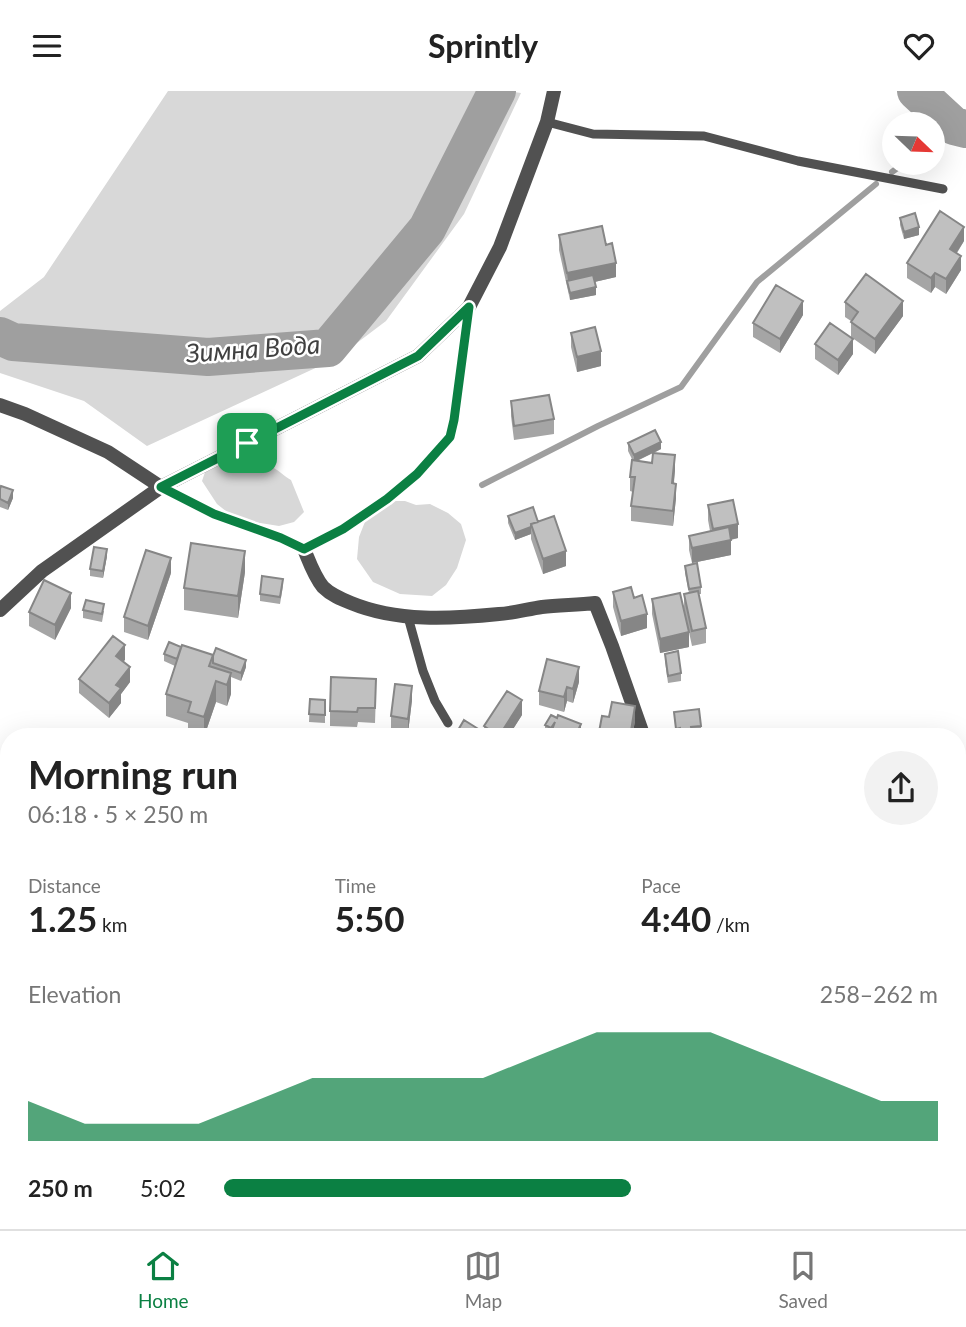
<!DOCTYPE html>
<meta charset="utf-8">
<style>
:root{--surface:#fff;--page:#f2f2f2;--text:#222;--muted:#767676;--line:#e0e0e0;--accent:#0b8043}
body{margin:0;font-family:Lato,sans-serif;background:var(--page);color:var(--text);height:100vh;display:flex;flex-direction:column;font-size:26px;white-space:nowrap}
*{box-sizing:border-box;margin:0}
p{font-size:23px;color:var(--muted)}
.icon{flex:none;width:38px;height:38px;fill:none;stroke:currentColor;stroke-width:2;stroke-linecap:round;stroke-linejoin:round}
.map{position:relative;flex:1;overflow:hidden}
.sheet{position:absolute;left:0px;top:637px;width:966px;height:502px;display:flex;flex-direction:column;background:var(--surface);border-radius:28px 28px 0 0;box-shadow:0 7px 28px #0002}
.sheet>*{flex:none}
.needle{width:46px;rotate:113deg}
.controls{position:absolute;left:882px;top:21px;display:grid;gap:14px}
.controls a{display:grid;place-items:center;width:63px;height:63px;border-radius:50%;background:var(--surface);box-shadow:0 7px 28px #0002;font-size:35px}
.pin{position:absolute;display:grid;place-items:center;width:60px;height:60px;color:#fff;margin:-30px;border-radius:14px;box-shadow:0 4px 10px #0006}
.round{display:grid;place-items:center;flex:none;width:74px;height:74px;border-radius:37px;background:var(--page)}
.head{display:flex;align-items:center;justify-content:space-between;height:119px;padding:0 28px}
h1{font-size:38px;font-weight:700;line-height:52px}
.metrics{display:grid;grid-template-columns:repeat(3,1fr);gap:10px;height:119px;padding:7px 28px}
.metrics div{display:grid;align-content:center}
.metrics b{font-size:35px;font-weight:700}
.metrics small{font-size:19px;font-weight:400}
.metrics p{font-size:19px}
.chart{height:196px;padding:14px 28px}
.chart p{display:flex;justify-content:space-between}
.chart svg{width:100%;height:126px;margin-top:7px;fill:var(--accent);opacity:.7}
ul{padding:0 28px;list-style:none;font-size:23px}
li{display:grid;grid-template-columns:112px 84px 1fr;align-items:center;height:52px}
li i{height:18px;border-radius:9px;background:var(--accent)}
header{display:flex;justify-content:space-between;align-items:center;height:91px;padding:0 28px;background:var(--surface);font-size:32px;font-weight:700}
.menu{display:flex;justify-content:space-around;align-items:center;height:98px;border-top:2px solid var(--line);background:var(--surface);font-size:19px;color:var(--muted)}
.menu a{display:grid;justify-items:center;gap:4px}
.menu .selected{color:var(--accent)}
.map>svg:first-child{display:block}
.green{fill:#d8d8d8}
.lines{fill:none;stroke-linecap:round;stroke-linejoin:round}
.stream{stroke:#9f9f9f;stroke-width:6}
.river{stroke:#9f9f9f;stroke-width:38}
.service{stroke:#515151;stroke-width:9}
.minor{stroke:#515151;stroke-width:14}
.tertiary{stroke:#515151;stroke-width:14}
.wall{fill:#a5a5a5;fill-rule:evenodd}
.shaded-wall{fill:#868686}
.building{fill:#c0c0c0;stroke:#868686;stroke-width:2}
.route-casing{stroke:#fff;stroke-width:14}
.route{stroke:#0b8043;stroke-width:9}
.labels{text-anchor:middle;dominant-baseline:central;stroke-width:5;stroke-linejoin:round;paint-order:stroke}
.water-label{font-size:26px;font-style:italic;fill:#404040;stroke:#fff}
</style>
<header><svg class="icon" aria-label="menu" viewBox="0 0 24 24"><path d="M4 6h16M4 12h16M4 18h16"/></svg>Sprintly<svg class="icon" aria-label="heart" viewBox="0 0 24 24"><path d="M12 20l-8-8c-3-5 5-10 8-4 3-6 11-1 8 4z"/></svg></header>
<div class="map">
<svg width="966" height="1138" viewBox="0 0 966 1138">
<rect width="100%" height="100%" fill="#fff"/>
<path class="green" d="M168 0H508L521 2 464 123 386 230 337 267 147 355 84 310 0 282V220L44 186Z
M231 366C246 368 265 370 277 379 282 382 285 386 291 389L304 421 294 431 279 435 236 428 217 413 202 390 205 381Z
M385 410H405L416 414 430 413 448 422 461 433 466 449 457 477 446 494 432 505 400 503 373 491 357 468 359 446 370 418Z"/>
<g class="lines">
<path class="stream" d="M933 50 954 35
M892 81 904 72
M482 394 598 335 681 296 757 191 876 93"/>
<path class="river" d="M916 0 954 35 966 38
M0 245 13 251 208 266 328 257 427 138 497 0"/>
<path class="service" d="M547 31 593 43 704 45 798 70 943 98
M161 396 214 423 281 447 304 458 343 438 387 408 417 382 450 346 454 329 469 218
M408 526 423 580 435 610 448 632
M957 789 966 776"/>
<path class="minor" d="M0 314 25 323 108 361 161 396
M304 458C309 470 314 485 323 496 331 504 341 508 351 512 397 531 450 528 499 523 514 522 528 518 542 516 559 514 577 514 595 512L612 555 644 646
M0 794 9 798
M0 1023 9 1027
M205 1130 220 1138
M657 1130 673 1138
M382 1138 386 1130
M709 1138 713 1130"/>
<path class="tertiary" d="M0 519 42 480 161 396 418 265 469 216 500 156 547 31 554 0"/>
</g>
<path class="wall" d="M900 127 919 144 904 148 900 134Z
M559 144 606 154 616 186 594 191 596 204 570 209 559 159Z
M964 150 957 162 961 179 946 203 935 196 931 202 907 187V172Z
M845 211 903 225 875 263 851 246V230L845 226Z
M803 224 780 262 753 246V232Z
M571 242 601 275 577 281 571 256Z
M815 253 853 263 838 284 815 268Z
M511 310 554 328V343L514 349 511 325Z
M628 352 661 358 654 362 675 379 674 392 676 407 673 435 631 430V415L633 401 630 400V386L633 370 628 360ZM653 362 652 372 637 370Z
M0 398 13 407 8 419 0 416Z
M708 414 738 447 731 449V464L692 472 689 459V445L710 440 708 429Z
M508 425 538 431 566 475 543 483 531 448V443L515 449 508 432Z
M107 465 103 487 90 485V478Z
M685 475 701 496V503H699L706 537V552L692 555 684 518V503L689 502 685 482Z
M245 481 238 527 184 519V497Z
M171 482 148 549 124 541V526Z
M283 495 280 513 260 510V503Z
M613 501 647 537 621 545 613 516Z
M652 508 689 556 660 562 652 523Z
M71 517 55 549 29 535V521Z
M83 519 104 520 102 531 83 527Z
M181 556 246 576 241 590 231 586V603L227 615 216 611 204 646H199L188 642V632L166 625V603L175 575 164 570V563Z
M665 563 681 582V590L668 592 665 570Z
M125 569 123 570 130 591 121 603V612L109 627 79 602V588Z
M579 591 573 612 567 610 564 621 539 614V600Z
M376 602 375 632 358 631 357 636 330 635V620Z
M310 608 325 609V632L309 631Z
M412 609 408 642 391 640V625Z
M674 621 701 635V642L692 643V646L676 645Z
M522 624 508 646H454L484 641V635Z
M635 630 632 646H599V641Z
M545 634 581 640 578 646H552V642L551 645 545 641Z
M0 699 9 705V762L0 756Z
M957 850 966 854V896L957 891Z
M957 974 966 978V1003L957 999Z
M0 1034 9 1037V1090L0 1086Z
M85 1130H130L127 1138H100Z
M305 1130H335L331 1138H319Z"/>
<path class="shaded-wall" d="M919 136V144L904 148V141Z
M964 136V150L950 172V158Z
M961 165V179L946 203V188Z
M616 172V186L569 197 567 182Z
M935 182V196L931 202V187Z
M596 196V204L570 209V202Z
M803 210V224L780 262V248Z
M903 210V225L875 263V248Z
M853 248V263L838 284V269Z
M601 260V275L577 281V266Z
M661 351V358L634 371V364Z
M675 364V379L672 407V392Z
M676 393V407L673 435V420Z
M13 399V407L8 419V412Z
M738 433V447L713 452V438Z
M531 436V443L515 449V442Z
M731 449V464L692 472V457Z
M107 458V465L103 487V480Z
M245 460V481L238 527V505Z
M566 460V475L543 483V468Z
M171 467V482L148 549V535Z
M71 502V517L55 549V534Z
M647 523V537L621 545V530Z
M689 541V556L660 562V548Z
M125 554V569L116 579V565Z
M246 569V576L241 590V582Z
M130 576V591L121 603V612L109 627V612L116 594Z
M579 576V591L573 612V598Z
M231 582V603L227 615V594Z
M216 590V611L204 646V626Z
M412 595V609L408 642V628Z
M567 596V610L564 621V606Z
M522 609V624L508 646H499Z
M635 615V630L632 646H630Z
M581 633V640L578 646H575Z
M123 1130H130L127 1138H122V1134Z
M328 1130H335L331 1138H328Z
M574 1130H580L577 1138H570Z"/>
<path class="building" d="M940 120 964 136 950 158 961 165 946 188 935 182 931 187 907 172Z
M915 122 919 136 904 141 900 127Z
M602 135 606 154 612 152 616 172 567 182 559 144Z
M866 183 903 210 875 248 851 231 858 221 845 211Z
M593 184 596 196 570 202 567 190Z
M776 194 803 210 780 248 753 232Z
M830 232 853 248 838 269 815 253Z
M595 236 601 260 577 266 571 242Z
M549 304 554 328 514 335 511 310Z
M655 339 661 351 634 364 628 352Z
M653 362 675 364 672 392 676 393 673 420 631 415 635 386H630L632 369 652 372Z
M1 395 13 399 8 412 0 408V398Z
M733 409 738 433 713 438 708 414Z
M533 416 538 431 531 433V436L515 442 508 425Z
M554 425 566 460 543 468 531 433Z
M729 436 731 449 692 457 689 445Z
M191 452 245 460 238 505 184 497Z
M94 456 107 458 103 480 90 478Z
M146 459 171 467 148 535 124 526Z
M697 472 701 496 689 498 685 475Z
M262 485 283 488 280 506 260 503Z
M44 489 71 502 55 534 29 521Z
M631 496 634 507 642 504 647 523 621 530 613 501Z
M698 500 706 537 692 540 684 503Z
M680 502 689 541 660 548 652 508Z
M86 509 104 513 102 523 83 519Z
M113 545 125 554 116 565 130 576 116 594 121 597 109 612 79 588Z
M169 551 181 556 177 568 164 563Z
M182 554 213 564 209 575 231 582 227 594 216 590 204 626 188 621 191 611 166 603Z
M216 557 246 569 241 582 213 572V565Z
M678 560 681 582 668 585 665 563Z
M547 568 579 576 573 598 567 596 564 606 539 600Z
M331 586 376 588 375 617H358L357 621 330 620Z
M395 593 412 595 408 628 391 625Z
M507 600 522 609 499 645 484 635Z
M310 608 325 609V624L309 623Z
M612 611 635 615 630 646H612V643L599 641 602 625 609 626Z
M699 618 701 635 691 636 692 644 681 645 680 637 676 638 674 621Z
M551 624 557 627 558 624 581 633 575 646H568L552 639 555 631 551 637 545 634Z
M464 629 491 646H454Z
M0 699 9 705V747L0 742Z
M957 850 966 854V881L957 877Z
M957 974 966 978V996L957 991Z
M0 1033 9 1037V1076L0 1071Z
M0 1128 21 1138H0Z
M520 1130H574L570 1138H516Z
M190 1134 198 1138H188Z"/>
<g class="lines">
<g class="route-casing">
<path id="route" d="M469 216 454 329 450 346 417 383 387 408 343 438 304 458 281 447 214 423 161 396 418 265Z"/>
</g>
<use href="#route" class="route"/>
</g>
<g class="labels">
<g class="water-label">
<text transform="translate(253 257) rotate(-4)">Зимна Вода</text>
</g>
</g>
</svg>
<div class="controls">
<a><svg class="needle" viewBox="-14 -14 28 28"><path d="M0-13l5 13h-10z" fill="#e53935"/><path d="M0 13l5-13h-10z" fill="#767676"/></svg></a>
</div>
<div class="pin" style="left:247px;top:352px;background:#1e9e55"><svg class="icon" aria-label="arrive" viewBox="0 0 24 24"><path d="M6 21V4h12l-3 4 3 4H6"/></svg></div>
<section class="sheet">
<div class="head"><div><h1>Morning run</h1><p>06:18 · 5 × 250 m</p></div><a class="round"><svg class="icon" aria-label="share" viewBox="0 0 24 24"><path d="M12 15V3M7 8l5-5 5 5M5 13v7h14v-7"/></svg></a></div>
<div class="metrics">
<div><p>Distance</p><b>1.25<small> km</small></b></div>
<div><p>Time</p><b>5:50</b></div>
<div><p>Pace</p><b>4:40<small> /km</small></b></div>
</div>
<div class="chart"><p><span>Elevation</span>258–262 m</p>
<svg viewBox="0 0 160 44" preserveAspectRatio="none"><path d="M0 44V30L10 38L20 38L30 38L40 30L50 22L60 22L70 22L80 22L90 14L100 6L110 6L120 6L130 14L140 22L150 30L160 30V44z"/></svg>
</div>
<ul>
<li><b>250 m</b>5:02<i style="width:57%"></i></li>
</ul>
</section>
</div>
<nav class="menu">
<a class="selected"><svg class="icon" aria-label="home" viewBox="0 0 24 24"><path d="M3 11l9-7 9 7M6 9v11h12V9"/></svg>Home</a>
<a><svg class="icon" aria-label="map" viewBox="0 0 24 24"><path d="M3 6l6-2 6 2 6-2v14l-6 2-6-2-6 2zM9 4v14M15 6v14"/></svg>Map</a>
<a><svg class="icon" aria-label="saved" viewBox="0 0 24 24"><path d="M7 4h10v16l-5-4-5 4z"/></svg>Saved</a>
</nav>
